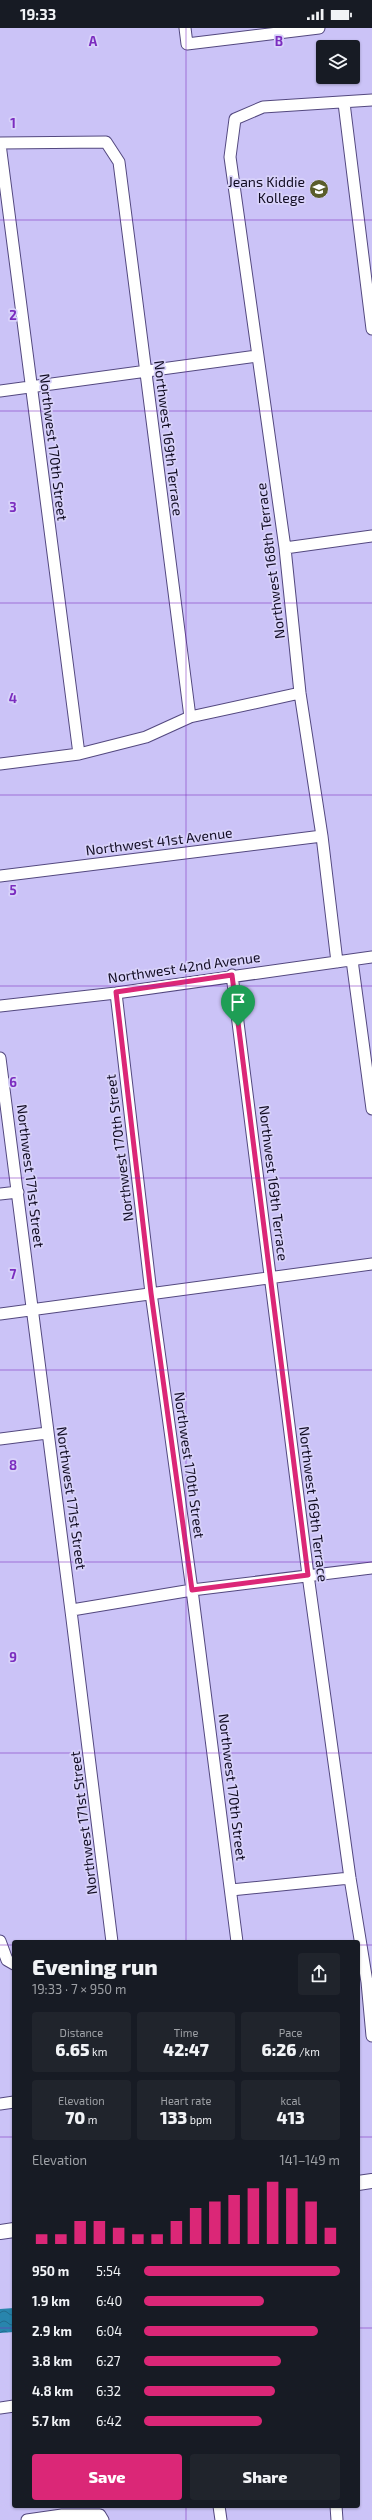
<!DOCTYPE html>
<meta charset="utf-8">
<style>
:root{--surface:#171b24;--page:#20242c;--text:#f1f3f6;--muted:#9ea1a6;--accent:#db2777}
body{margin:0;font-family:"Exo 2",sans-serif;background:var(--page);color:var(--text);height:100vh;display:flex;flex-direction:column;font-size:15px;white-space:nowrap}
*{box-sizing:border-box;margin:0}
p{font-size:13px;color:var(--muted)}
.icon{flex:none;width:22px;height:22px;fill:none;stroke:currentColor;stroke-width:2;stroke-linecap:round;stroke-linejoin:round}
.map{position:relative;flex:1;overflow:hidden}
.drawer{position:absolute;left:12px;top:1912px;width:348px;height:568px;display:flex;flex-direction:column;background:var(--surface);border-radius:4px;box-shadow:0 1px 3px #0004}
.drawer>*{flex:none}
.buttons{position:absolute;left:316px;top:12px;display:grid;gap:8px}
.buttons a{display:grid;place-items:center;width:44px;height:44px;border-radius:4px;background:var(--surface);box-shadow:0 1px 3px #0004;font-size:20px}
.pin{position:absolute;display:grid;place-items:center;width:34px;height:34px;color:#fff;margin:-41px -17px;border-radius:50% 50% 50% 0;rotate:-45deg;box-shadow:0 0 4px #0007}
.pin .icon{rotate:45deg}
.round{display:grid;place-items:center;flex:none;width:42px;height:42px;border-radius:4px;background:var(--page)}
.overview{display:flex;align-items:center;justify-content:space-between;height:68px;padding:0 20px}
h1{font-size:22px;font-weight:800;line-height:30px}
.stats{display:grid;grid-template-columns:repeat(3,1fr);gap:6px;height:68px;padding:4px 20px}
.stats div{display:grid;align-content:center;border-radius:4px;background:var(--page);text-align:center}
.stats b{font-size:17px;font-weight:800}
.stats small{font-size:11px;font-weight:400}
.stats p{font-size:11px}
.chart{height:112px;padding:8px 20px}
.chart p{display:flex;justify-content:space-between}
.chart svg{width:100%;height:72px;margin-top:4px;stroke:var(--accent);stroke-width:6}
.button{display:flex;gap:8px;margin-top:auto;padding:8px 20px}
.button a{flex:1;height:46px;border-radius:4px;background:var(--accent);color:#fff;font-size:16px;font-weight:800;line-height:46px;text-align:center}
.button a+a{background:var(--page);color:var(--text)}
ul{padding:0 20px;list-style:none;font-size:13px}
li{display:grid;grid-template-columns:64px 48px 1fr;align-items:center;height:30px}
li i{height:10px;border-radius:5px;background:var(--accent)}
.status{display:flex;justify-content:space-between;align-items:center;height:28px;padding:0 20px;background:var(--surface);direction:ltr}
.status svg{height:11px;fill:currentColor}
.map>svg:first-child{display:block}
.water{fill:url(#water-waves)}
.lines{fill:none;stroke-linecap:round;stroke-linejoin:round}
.minor-casing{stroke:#53487f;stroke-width:13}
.major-casing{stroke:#53487f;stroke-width:16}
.minor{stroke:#fff;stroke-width:11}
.major{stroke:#fff;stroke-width:14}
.route-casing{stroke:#fff;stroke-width:8}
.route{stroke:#db2777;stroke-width:5}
.grid{fill:none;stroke:#7b2cbf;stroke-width:1;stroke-opacity:0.55}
.labels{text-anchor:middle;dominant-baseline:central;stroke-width:3.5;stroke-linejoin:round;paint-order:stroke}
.poi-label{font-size:14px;fill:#110c22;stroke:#d8d2fa;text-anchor:end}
.street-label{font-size:14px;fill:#110c22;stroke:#d8d2fa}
.grid-label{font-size:13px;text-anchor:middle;font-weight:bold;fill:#7b2cbf;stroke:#d8d2fa;stroke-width:3.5;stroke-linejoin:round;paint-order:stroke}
</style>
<div class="status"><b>19:33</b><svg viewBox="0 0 49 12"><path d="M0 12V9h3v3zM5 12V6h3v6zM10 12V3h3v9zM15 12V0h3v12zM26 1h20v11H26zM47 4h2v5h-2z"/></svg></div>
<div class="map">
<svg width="372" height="2492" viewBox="0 0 372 2492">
<defs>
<pattern id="water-waves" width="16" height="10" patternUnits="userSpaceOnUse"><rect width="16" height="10" fill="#2885ad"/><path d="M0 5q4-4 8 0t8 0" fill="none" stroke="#216b8c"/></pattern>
</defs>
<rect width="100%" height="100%" fill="#cbc3f7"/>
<path class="water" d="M14 2280V2304L0 2305V2281Z"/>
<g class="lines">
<g class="minor-casing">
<path id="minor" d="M185 0 187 16 319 0
M344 75 372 301
M0 115 106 114 119 134 190 689
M0 116 79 726
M0 363 257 328
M285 520 372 508
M0 736 79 726 146 709 190 689 300 665
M0 848 322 808
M352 932 372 1081
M337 934 322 808 300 665 285 520 230 129 235 91 263 79 372 72
M232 947 308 1547 350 1850 367 1954 372 2008
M116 965 151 1265 192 1562 237 1914
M0 978 116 965 372 929
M0 1030C37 1325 77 1619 112 1914
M0 1166 18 1164
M0 1286 372 1236
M0 1411 47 1405
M72 1582 192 1562 372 1540
M231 1862 350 1850
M0 1913 7 1932 14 1936
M0 2076 14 2074
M0 2380 14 2378
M219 2478 221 2492
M336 2478 337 2492
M27 2492 62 2487H100L103 2492"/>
</g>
<g class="major-casing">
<path id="major" d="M358 2155 372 2153
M0 2204 14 2202"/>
</g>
<use href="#minor" class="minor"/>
<use href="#major" class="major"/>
</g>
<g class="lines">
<g class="route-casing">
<path id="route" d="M232 947 308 1547 192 1562 151 1265 116 964Z"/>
</g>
<use href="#route" class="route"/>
</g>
<path class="grid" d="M186 0V1914M0 192H372M0 383H372M0 575H372M0 767H372M0 958H372M0 1150H372M0 1342H372M0 1534H372M0 1725H372M0 1917H14M358 1917H372M0 2109H14M358 2109H372M0 2300H14M358 2300H372M186 2478V2492"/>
<defs>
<g id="school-disc" transform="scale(1)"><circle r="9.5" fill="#5b5d2b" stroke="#d8d2fa"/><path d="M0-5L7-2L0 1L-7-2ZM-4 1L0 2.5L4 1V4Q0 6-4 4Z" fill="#fff"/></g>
</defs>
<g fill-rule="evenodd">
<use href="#school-disc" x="319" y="161"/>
</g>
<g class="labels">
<g class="poi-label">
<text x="305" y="153">Jeans Kiddie<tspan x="305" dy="16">Kollege</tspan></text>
</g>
<g class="street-label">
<text transform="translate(169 410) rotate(83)">Northwest 169th Terrace</text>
<text transform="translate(54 419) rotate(83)">Northwest 170th Street</text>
<text transform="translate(270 533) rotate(-97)">Northwest 168th Terrace</text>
<text transform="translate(159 813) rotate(-7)">Northwest 41st Avenue</text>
<text transform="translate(184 939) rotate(-8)">Northwest 42nd Avenue</text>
<text transform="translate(119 1120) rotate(-97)">Northwest 170th Street</text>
<text transform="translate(31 1148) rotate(83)">Northwest 171st Street</text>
<text transform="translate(274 1155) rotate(83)">Northwest 169th Terrace</text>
<text transform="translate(190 1437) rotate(82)">Northwest 170th Street</text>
<text transform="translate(72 1470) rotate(82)">Northwest 171st Street</text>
<text transform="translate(314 1476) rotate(83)">Northwest 169th Terrace</text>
<text transform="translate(233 1759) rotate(83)">Northwest 170th Street</text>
<text transform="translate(83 1795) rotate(-97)">Northwest 171st Street</text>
</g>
</g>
<g class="grid-label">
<text x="93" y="18">A</text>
<text x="279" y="18">B</text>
<text x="13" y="100">1</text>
<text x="13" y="292">2</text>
<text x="13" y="484">3</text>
<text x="13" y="675">4</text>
<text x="13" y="867">5</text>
<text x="13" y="1059">6</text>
<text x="13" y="1251">7</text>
<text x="13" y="1442">8</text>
<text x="13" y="1634">9</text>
</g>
</svg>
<div class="buttons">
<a><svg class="icon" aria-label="layers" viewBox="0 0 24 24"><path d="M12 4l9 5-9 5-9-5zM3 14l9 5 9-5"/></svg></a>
</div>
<div class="pin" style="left:238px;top:998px;background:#1e9e55"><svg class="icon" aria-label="arrive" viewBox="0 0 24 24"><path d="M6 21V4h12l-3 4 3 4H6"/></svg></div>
<section class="drawer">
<div class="overview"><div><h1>Evening run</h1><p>19:33 · 7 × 950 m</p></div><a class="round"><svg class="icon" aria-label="share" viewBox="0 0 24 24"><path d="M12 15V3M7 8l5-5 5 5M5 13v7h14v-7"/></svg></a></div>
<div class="stats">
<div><p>Distance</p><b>6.65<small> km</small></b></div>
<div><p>Time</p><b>42:47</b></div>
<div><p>Pace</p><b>6:26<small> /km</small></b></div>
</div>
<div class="stats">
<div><p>Elevation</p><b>70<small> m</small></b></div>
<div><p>Heart rate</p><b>133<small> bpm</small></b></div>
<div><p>kcal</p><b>413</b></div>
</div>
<div class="chart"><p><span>Elevation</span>141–149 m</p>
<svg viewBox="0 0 160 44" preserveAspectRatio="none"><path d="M5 44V38M15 44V38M25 44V30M35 44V30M45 44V34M55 44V38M65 44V38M75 44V30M85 44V22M95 44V18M105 44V14M115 44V10M125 44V6M135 44V10M145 44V18M155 44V34"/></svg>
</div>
<ul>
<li><b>950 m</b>5:54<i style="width:100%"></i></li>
<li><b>1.9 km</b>6:40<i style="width:61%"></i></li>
<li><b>2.9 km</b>6:04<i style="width:89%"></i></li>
<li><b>3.8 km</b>6:27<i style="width:70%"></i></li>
<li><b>4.8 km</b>6:32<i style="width:67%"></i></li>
<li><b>5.7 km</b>6:42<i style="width:60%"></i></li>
</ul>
<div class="button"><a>Save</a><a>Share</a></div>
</section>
</div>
